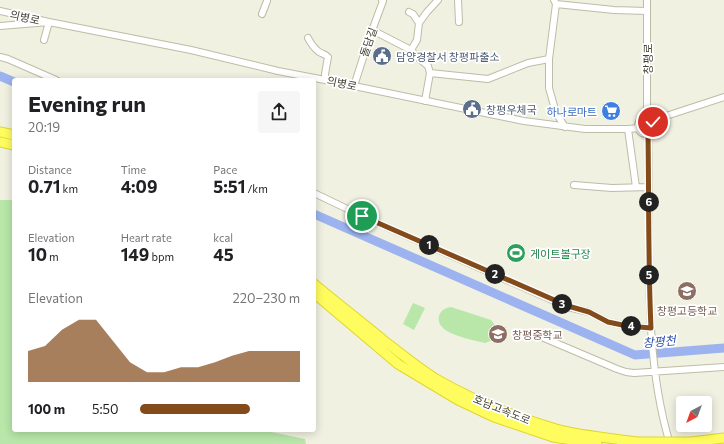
<!DOCTYPE html>
<meta charset="utf-8">
<style>
:root{--surface:#fff;--page:#f6f6f6;--text:#202124;--muted:#757577;--accent:#834a1a}
body{margin:0;font-family:Commissioner,"Noto Sans KR",sans-serif;background:var(--page);color:var(--text);height:100vh;display:flex;flex-direction:column;font-size:15px;white-space:nowrap}
*{box-sizing:border-box;margin:0}
p{font-size:13px;color:var(--muted)}
.icon{flex:none;width:22px;height:22px;fill:none;stroke:currentColor;stroke-width:2;stroke-linecap:round;stroke-linejoin:round}
.map{position:relative;flex:1;overflow:hidden}
.drawer{position:absolute;left:12px;top:78px;width:304px;height:354px;display:flex;flex-direction:column;background:var(--surface);border-radius:4px;box-shadow:0 2px 10px #0003}
.drawer>*{flex:none}
.needle{width:26px;rotate:221deg}
.controls{position:absolute;left:676px;top:396px;display:grid;gap:8px}
.controls a{display:grid;place-items:center;width:36px;height:36px;border-radius:4px;background:var(--surface);box-shadow:0 2px 10px #0003;font-size:20px}
.pin{position:absolute;display:grid;place-items:center;width:34px;height:34px;color:#fff;margin:-17px;border:2px solid #fff;border-radius:50%;box-shadow:0 1px 4px #0007}
.km{position:absolute;width:20px;height:20px;margin:-10px;border-radius:50%;background:#222;color:#fff;font-size:11px;line-height:20px;text-align:center}
.round{display:grid;place-items:center;flex:none;width:42px;height:42px;border-radius:4px;background:var(--page)}
.head{display:flex;align-items:center;justify-content:space-between;height:68px;padding:0 16px}
h1{font-size:22px;font-weight:700;line-height:30px}
.metrics{display:grid;grid-template-columns:repeat(3,1fr);gap:6px;height:68px;padding:4px 16px}
.metrics div{display:grid;align-content:center}
.metrics b{font-size:17px;font-weight:700}
.metrics small{font-size:11px;font-weight:400}
.metrics p{font-size:11px}
.chart{height:112px;padding:8px 16px}
.chart p{display:flex;justify-content:space-between}
.chart svg{width:100%;height:72px;margin-top:4px;fill:var(--accent);opacity:.7}
ul{padding:0 16px;list-style:none;font-size:13px}
li{display:grid;grid-template-columns:64px 48px 1fr;align-items:center;height:30px}
li i{height:10px;border-radius:5px;background:var(--accent)}
.map>svg:first-child{display:block}
.green{fill:#b8e7a9}
.lines{fill:none;stroke-linecap:round;stroke-linejoin:round}
.river{stroke:#9cb3f0;stroke-width:9}
.minor-casing{stroke:#bdbca5;stroke-width:8}
.highway-casing{stroke:#dfd52f;stroke-width:11}
.minor{stroke:#fff;stroke-width:6}
.highway{stroke:#fffc5f;stroke-width:9}
.highway-bridge-casing{stroke:#dfd52f;stroke-width:11;stroke-linecap:butt}
.highway-bridge{stroke:#fffc5f;stroke-width:9}
.route-casing{stroke:#fff;stroke-width:8}
.route{stroke:#834a1a;stroke-width:5}
.labels{text-anchor:middle;dominant-baseline:central;stroke-width:3.5;stroke-linejoin:round;paint-order:stroke}
.street-label{font-size:11px;fill:#434233;stroke:#fff}
.service-label{font-size:11px;fill:#4e5e75;stroke:#fff;text-anchor:start}
.shop-label{font-size:11px;fill:#366cbe;stroke:#fff;text-anchor:end}
.leisure-label{font-size:11px;fill:#27864d;stroke:#fff;text-anchor:start}
.education-label{font-size:11px;fill:#785e54;stroke:#fff}
.water-label{font-size:12px;font-style:italic;fill:#2c4eaf;stroke:#fff}
</style>
<div class="map">
<svg width="724" height="444" viewBox="0 0 724 444">
<rect width="100%" height="100%" fill="#f1f1e2"/>
<path class="green" d="M0 200H14V430H262L305 439 306 444H0Z
M413 303 425 308 414 330 403 324Z
M451 307 491 320C498 328 497 331 493 340L485 343C473 340 434 334 439 316 441 310 445 308 451 307Z"/>
<g class="lines">
<path class="river" d="M0 76 14 82
M314 214 635 355 724 348"/>
<g class="minor-casing">
<path id="minor" d="M458 0 459 22
M554 0 556 4 614 10 647 11
M647 0V119
M0 11 49 22 191 50 278 71 325 80 524 121 585 129H628L639 128
M409 12 413 14 419 23
M262 14 267 1
M0 26 49 22 44 40
M372 30 411 50
M308 38C311 44 314 48 319 52 323 54 325 54 328 57L325 74V80
M0 57 8 59 56 80
M549 59 556 4
M430 73 488 79 528 63 549 59V88L556 113 565 127
M354 86 370 36 383 1 382 0
M425 101 430 73 428 66 416 56 411 50 417 40 419 23 427 12 438 0
M638 126a8 8 0 1 1 16 0a8 8 0 1 1-16 0Z
M654 124 660 118 724 97
M628 129 636 187
M648 134C649 162 649 190 649 219 649 294 648 371 670 444
M574 185 612 188 649 187
M314 193 362 216 568 307 589 312 608 322 627 326 651 328
M537 335 617 369 626 372 634 373 724 367"/>
</g>
<g class="highway-casing">
<path id="highway" d="M0 132 14 135
M0 142 14 145
M314 284C337 303 360 321 382 339 400 353 417 367 436 379 474 401 515 417 556 429 583 436 610 438 637 442
M314 293 398 364 458 400 494 417 553 437 597 444
M691 442 724 438"/>
</g>
<use href="#minor" class="minor"/>
<use href="#highway" class="highway"/>
<g class="highway-bridge-casing">
<path id="highway-bridge" d="M637 442H691"/>
</g>
<use href="#highway-bridge" class="highway-bridge"/>
</g>
<g class="lines">
<g class="route-casing">
<path id="route" d="M362 216 568 306 589 312 608 322 627 326 651 328C648 263 649 199 648 134 654 132 655 127 653 122"/>
</g>
<use href="#route" class="route"/>
</g>
<defs>
<g id="civic-disc" transform="scale(1)"><circle r="9.5" fill="#5c6f8a" stroke="#fff"/><path d="M-.6-6.5H3V-4.5H.6V-3L4-1V1h2V6H-6V1h2V-1L-.6-3ZM-1.2 2.5V6h2.4V2.5Z" fill="#fff"/></g>
<g id="supermarket-disc" transform="scale(1)"><circle r="9.5" fill="#3f7fe0" stroke="#fff"/><path d="M-6-5.5h2.5l.6 2H6L4.5 2H-2.5L-4.4-4H-6ZM-1.5 3.2a1.3 1.3 0 1 0 .1 0ZM3 3.2a1.3 1.3 0 1 0 .1 0Z" fill="#fff"/></g>
<g id="stadium-disc" transform="scale(1)"><circle r="9.5" fill="#2e9e5b" stroke="#fff"/><path d="M0-5a6.5 5 0 1 0 0 10a6.5 5 0 1 0 0-10ZM-3.5-1.8h7v3.6h-7Z" fill="#fff"/></g>
<g id="school-disc" transform="scale(1)"><circle r="9.5" fill="#8d6e63" stroke="#fff"/><path d="M0-5L7-2L0 1L-7-2ZM-4 1L0 2.5L4 1V4Q0 6-4 4Z" fill="#fff"/></g>
</defs>
<g fill-rule="evenodd">
<use href="#civic-disc" x="382" y="56"/>
<use href="#civic-disc" x="472" y="109"/>
<use href="#supermarket-disc" x="611" y="111"/>
<use href="#stadium-disc" x="516" y="253"/>
<use href="#school-disc" x="687" y="291"/>
<use href="#school-disc" x="498" y="334"/>
</g>
<g class="labels">
<g class="street-label">
<text transform="translate(25 17) rotate(13)">의병로</text>
<text transform="translate(368 42) rotate(-71)">돌담길</text>
<text transform="translate(647 59) rotate(-90)">창평로</text>
<text transform="translate(342 83) rotate(12)">의병로</text>
<text transform="translate(502 409) rotate(22)">호남고속도로</text>
</g>
<g class="service-label">
<text x="396" y="56">담양경찰서 창평파출소</text>
<text x="486" y="109">창평우체국</text>
</g>
<g class="shop-label">
<text x="597" y="111">하나로마트</text>
</g>
<g class="leisure-label">
<text x="530" y="253">게이트볼구장</text>
</g>
<g class="education-label">
<text x="687" y="310">창평고등학교</text>
<text x="512" y="334" text-anchor="start">창평중학교</text>
</g>
<g class="water-label">
<text transform="translate(659 341) rotate(-5)">창평천</text>
</g>
</g>
</svg>
<div class="controls">
<a><svg class="needle" viewBox="-14 -14 28 28"><path d="M0-13l5 13h-10z" fill="#e53935"/><path d="M0 13l5-13h-10z" fill="#757577"/></svg></a>
</div>
<div class="pin" style="left:362px;top:216px;background:#1e9e55"><svg class="icon" aria-label="arrive" viewBox="0 0 24 24"><path d="M6 21V4h12l-3 4 3 4H6"/></svg></div>
<div class="pin" style="left:653px;top:122px;background:#d93025"><svg class="icon" aria-label="check" viewBox="0 0 24 24"><path d="M5 12l5 5 9-10"/></svg></div>
<b class="km" style="left:429px;top:245px">1</b>
<b class="km" style="left:495px;top:274px">2</b>
<b class="km" style="left:562px;top:304px">3</b>
<b class="km" style="left:631px;top:326px">4</b>
<b class="km" style="left:649px;top:275px">5</b>
<b class="km" style="left:649px;top:202px">6</b>
<section class="drawer">
<div class="head"><div><h1>Evening run</h1><p>20:19</p></div><a class="round"><svg class="icon" aria-label="share" viewBox="0 0 24 24"><path d="M12 15V3M7 8l5-5 5 5M5 13v7h14v-7"/></svg></a></div>
<div class="metrics">
<div><p>Distance</p><b>0.71<small> km</small></b></div>
<div><p>Time</p><b>4:09</b></div>
<div><p>Pace</p><b>5:51<small> /km</small></b></div>
</div>
<div class="metrics">
<div><p>Elevation</p><b>10<small> m</small></b></div>
<div><p>Heart rate</p><b>149<small> bpm</small></b></div>
<div><p>kcal</p><b>45</b></div>
</div>
<div class="chart"><p><span>Elevation</span>220–230 m</p>
<svg viewBox="0 0 160 44" preserveAspectRatio="none"><path d="M0 44V25L10 22L20 12L30 6L40 6L50 19L60 32L70 38L80 38L90 35L100 35L110 32L120 28L130 25L140 25L150 25L160 25V44z"/></svg>
</div>
<ul>
<li><b>100 m</b>5:50<i style="width:69%"></i></li>
</ul>
</section>
</div>
